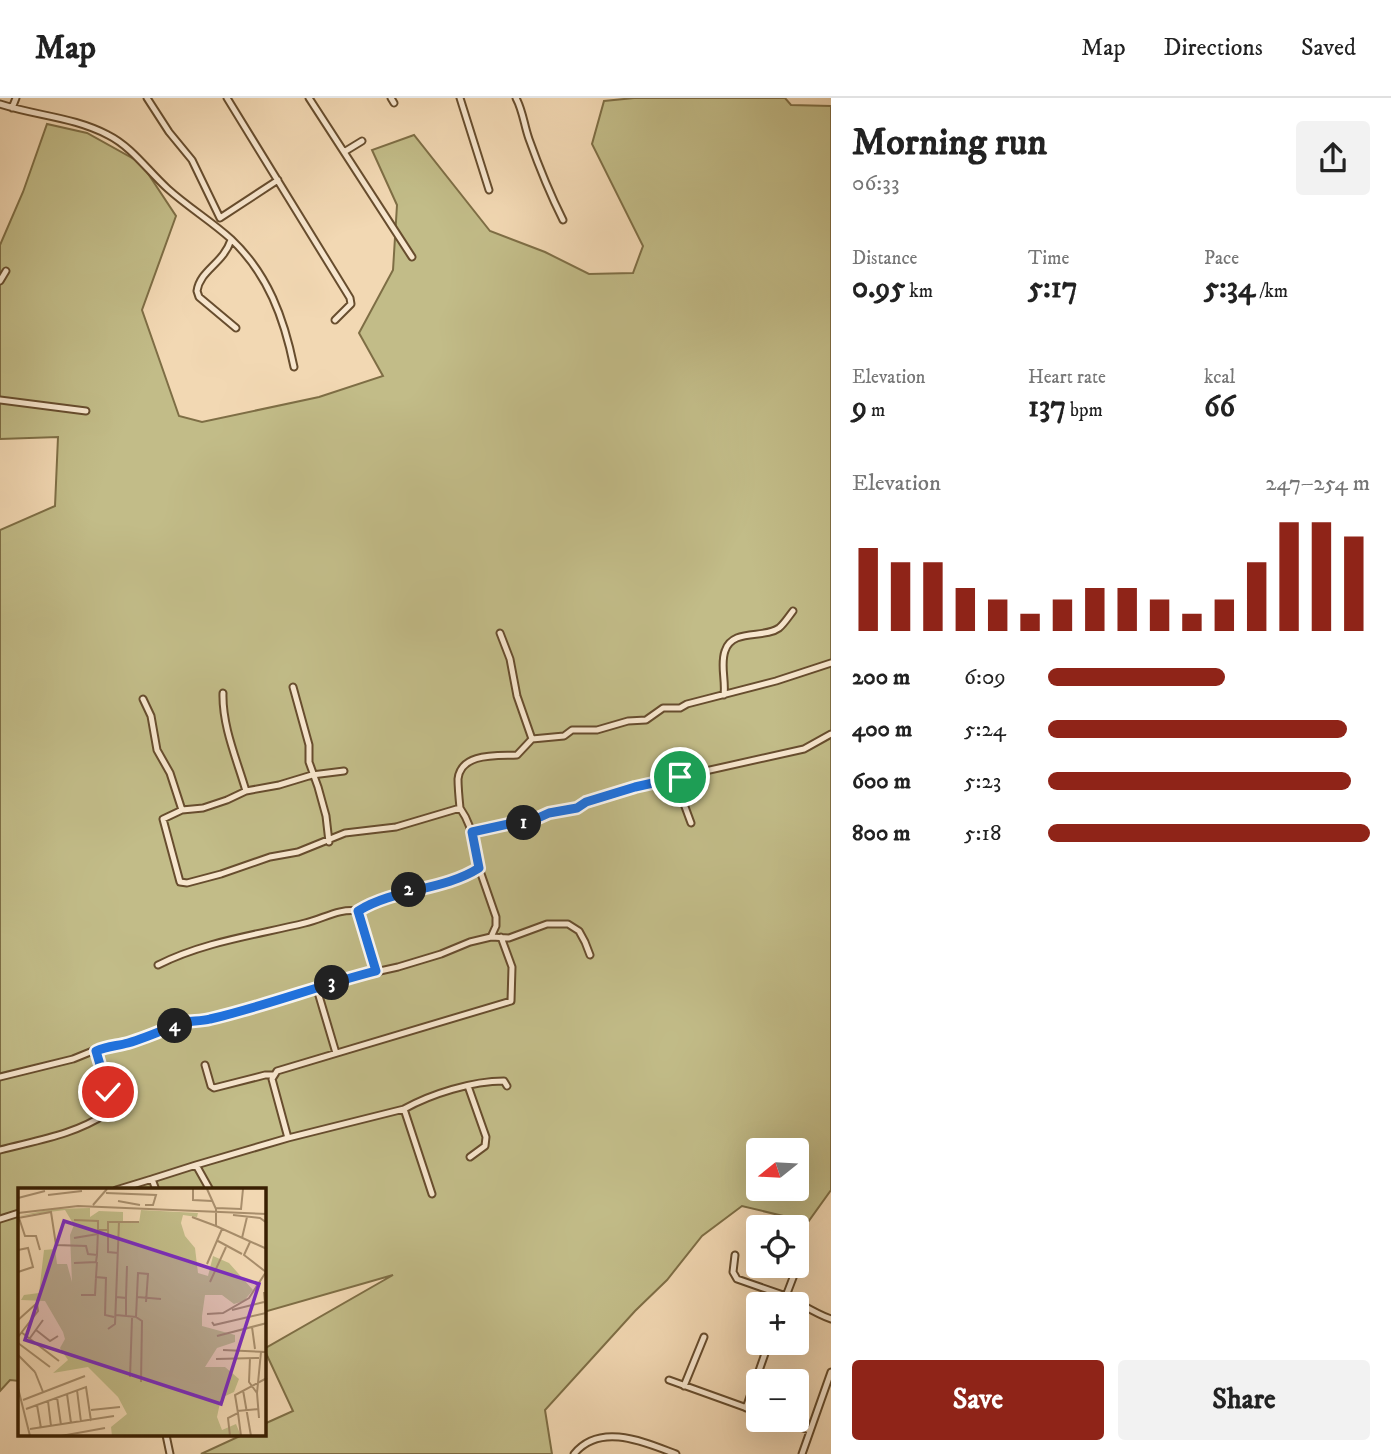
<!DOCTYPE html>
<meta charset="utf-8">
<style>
:root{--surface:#fff;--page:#f2f2f2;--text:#222;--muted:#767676;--line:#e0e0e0;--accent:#8f2418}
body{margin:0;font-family:"IM FELL DW Pica",serif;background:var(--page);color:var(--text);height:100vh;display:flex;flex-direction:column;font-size:26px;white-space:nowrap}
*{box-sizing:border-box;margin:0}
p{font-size:23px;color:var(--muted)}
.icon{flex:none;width:38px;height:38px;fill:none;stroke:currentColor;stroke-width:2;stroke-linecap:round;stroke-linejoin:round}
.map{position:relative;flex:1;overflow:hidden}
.drawer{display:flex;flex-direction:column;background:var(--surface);width:560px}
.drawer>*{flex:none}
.needle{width:46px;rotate:252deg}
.controls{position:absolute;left:746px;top:1040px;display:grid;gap:14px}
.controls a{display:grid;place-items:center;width:63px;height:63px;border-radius:7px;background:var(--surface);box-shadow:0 7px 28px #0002;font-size:35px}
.pin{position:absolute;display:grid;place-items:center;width:60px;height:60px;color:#fff;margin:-30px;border:4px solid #fff;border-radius:50%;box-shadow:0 2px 7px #0007}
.km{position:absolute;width:35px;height:35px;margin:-18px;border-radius:50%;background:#222;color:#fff;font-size:19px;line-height:35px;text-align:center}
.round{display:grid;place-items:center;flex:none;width:74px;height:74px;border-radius:7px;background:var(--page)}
.summary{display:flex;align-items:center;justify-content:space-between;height:119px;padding:0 21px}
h1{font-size:38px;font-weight:700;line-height:52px}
.figures{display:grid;grid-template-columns:repeat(3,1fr);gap:10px;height:119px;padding:7px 21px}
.figures div{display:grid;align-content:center}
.figures b{font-size:30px;font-weight:700}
.figures small{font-size:19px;font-weight:400}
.figures p{font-size:19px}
.chart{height:196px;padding:14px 21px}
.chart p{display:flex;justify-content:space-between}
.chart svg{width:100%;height:126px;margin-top:7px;stroke:var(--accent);stroke-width:6}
.button{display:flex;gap:14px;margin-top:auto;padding:14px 21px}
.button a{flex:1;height:80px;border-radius:7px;background:var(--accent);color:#fff;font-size:28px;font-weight:700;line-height:80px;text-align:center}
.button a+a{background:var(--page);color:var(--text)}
ul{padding:0 21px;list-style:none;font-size:23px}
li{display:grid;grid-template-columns:112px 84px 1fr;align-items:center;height:52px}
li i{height:18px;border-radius:9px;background:var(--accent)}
header{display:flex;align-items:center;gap:42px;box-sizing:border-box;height:98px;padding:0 35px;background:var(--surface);border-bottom:2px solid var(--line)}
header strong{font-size:33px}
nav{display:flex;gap:38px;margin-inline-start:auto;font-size:24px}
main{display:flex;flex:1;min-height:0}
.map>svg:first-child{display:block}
.green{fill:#c2bc88;stroke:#7e6e45;stroke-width:2;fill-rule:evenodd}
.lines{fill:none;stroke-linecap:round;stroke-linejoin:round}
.minor-casing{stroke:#674d2e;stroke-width:9}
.minor{stroke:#f7e6ce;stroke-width:5}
.route-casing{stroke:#fff;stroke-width:14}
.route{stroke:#1a73e8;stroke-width:9}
.inset-road{fill:none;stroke:#a88e6c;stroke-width:2}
.view{fill:#7b2cbf;fill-opacity:0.15;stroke:#7b2cbf;stroke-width:3.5}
.inset-edge{fill:none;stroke:#391f02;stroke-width:3.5}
</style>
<header>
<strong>Map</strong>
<nav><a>Map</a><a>Directions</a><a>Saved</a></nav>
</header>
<main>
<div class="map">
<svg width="831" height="1356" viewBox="0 0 831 1356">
<rect width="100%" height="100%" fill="#f2d8b3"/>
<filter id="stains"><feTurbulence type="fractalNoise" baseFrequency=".00286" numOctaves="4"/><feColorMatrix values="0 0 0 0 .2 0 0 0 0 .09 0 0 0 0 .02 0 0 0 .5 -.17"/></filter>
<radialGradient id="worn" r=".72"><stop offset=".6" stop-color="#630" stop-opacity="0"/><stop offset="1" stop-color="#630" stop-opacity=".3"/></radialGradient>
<path class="green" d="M634 0H785L791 7 831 8V1092L808 1124 742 1108 702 1138 667 1182 635 1213 545 1312 552 1356H201L242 1337H264V1326L293 1313 264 1251 393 1177 264 1214V1092H19V1283L10 1282 0 1293V432L55 408 58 339 0 341V147L23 94 47 26 87 35 141 65 176 118 142 212 179 318 202 324 319 299 383 278 359 235 393 172 397 107 372 52 414 37 490 133 545 154 589 176 633 175 643 148 592 46 604 3ZM758 1052H796V1090H758Z"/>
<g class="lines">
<g class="minor-casing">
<path id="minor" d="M147 0 169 34 192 62 220 120
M227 0 350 200 351 206 335 222
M309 0 412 159
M391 0 394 5
M460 0 489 92
M516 0C523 13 524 27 529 41 539 69 550 96 563 122
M0 6C37 18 74 19 108 37 132 49 148 73 168 91 188 109 211 123 231 141 268 176 284 220 294 269
M12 10 16 0
M344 54 362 43
M220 120 278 82
M231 142C223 166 200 172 197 193L199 199 236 230
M0 183 6 173
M0 302 86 313
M500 535 510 561 517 598 532 641
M293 589 309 647V664L318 689 326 718 329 744
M223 595C222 628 237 662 246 693
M724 597C726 582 720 567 725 553 732 530 764 541 779 530 784 526 789 518 793 513
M143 601 151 618 157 652 170 675 182 712
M344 673 312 677 279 687 246 693 227 702 203 710 182 712 163 721 180 784 187 785 221 776 270 759 298 754 345 735 396 729 460 710C469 723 471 732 474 747 475 756 479 761 479 770L496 819V828L491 839
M669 682 684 706 691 725
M460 710C459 700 458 690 458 681 461 654 498 658 517 657L532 641 564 638 572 632H597L628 623 646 622 663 610H680L687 606 776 583 831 565
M473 734 513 725 529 724 558 712 577 710 585 704 656 684 804 651 831 636
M158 867C203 844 256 837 305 825 323 821 339 810 358 813
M376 873 358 813C395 789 443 793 479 770
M317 891 336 955
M205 967 211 988 214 990 265 977H274
M0 979 73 961 105 948 127 945 169 932 178 926 207 922 317 891 344 881 398 869 441 856 470 844 491 839 509 840 547 826H568L579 833 585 844 590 857
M468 988 486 1039 485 1048 470 1059
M404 1011C431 996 472 983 504 983L507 988
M288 1040 404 1011 432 1096
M0 1052C38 1042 74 1037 107 1015L108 994 96 953
M196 1067 288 1040 272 981 277 973 511 903 512 869 501 839
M152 1081 196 1067 210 1092
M116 1092 152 1081 156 1092
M0 1121 19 1115
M735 1157 733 1174 737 1181 786 1198 783 1206
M794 1177 786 1198C802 1206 814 1215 831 1221
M669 1282 758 1314
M684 1288 704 1239
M746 1310 769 1244
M777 1321 809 1332
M166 1337 170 1356
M574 1356C600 1324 644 1344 676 1356
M802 1356 831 1274"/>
</g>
<use href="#minor" class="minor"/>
</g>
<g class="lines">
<g class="route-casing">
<path id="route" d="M108 994 96 953C107 948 117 948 128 945 145 940 161 933 178 926 188 922 199 924 210 921 266 908 320 887 376 873L358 813C395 790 443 793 479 770L472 734 513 725 529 724 549 715 577 710 586 704 635 689 680 679"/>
</g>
<use href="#route" class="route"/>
</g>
<g transform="translate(18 1090)">
<rect width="248" height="248" fill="#f2d8b3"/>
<path d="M72 20V29L81 23 105 24V34L121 35 123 22 180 25 179 29 165 27 163 35 167 48 177 60 180 85 190 88 195 68 211 75 235 102 226 113 216 116 204 107H187L184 128V138L217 147V154L199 160 187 179H207L221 191 216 204 203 210 199 229 204 242 218 236 223 248H94L93 239 109 226 100 209 70 179 35 185 50 172 42 160 47 151 45 144 27 113 3 112 6 107 21 105 26 62 37 61 39 76H49L54 94 52 47 56 37 47 22 0 28 35 21Z" fill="#c2bc88"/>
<path class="inset-road" d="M175 1V12L194 13M189 1 198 21V38L249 61M88 5 138 7 135 17H127M30 7 64 3M0 10 27 3M100 13 122 17M75 17 89 1M198 20 223 21 225 1M0 25 60 18 249 26M215 27 242 30 249 35M174 29 198 38M0 30 33 24 38 57 68 58 70 66 79 67 80 42H90M1 30 7 48H18L22 62M56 32 80 33V42M56 50 80 46M224 50 229 29M200 53 224 66M232 54 226 67 248 84M0 62 10 60 15 79 0 84M100 65 90 64V34H121M79 74 78 89 88 90 87 127 96 129M56 75 78 74 79 67M189 76 204 41M192 94 208 59M246 104 248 126M63 107H77L78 89M98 109 108 110V129M119 109 143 111M108 110 109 78M214 122 246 114M189 126 205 125 231 110 248 84M98 127 118 129 120 85 130 86 128 114M118 129 124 133 123 194M0 132 19 115 20 123 0 149M194 134 196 137 248 125M234 139 237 161M90 141 97 136 101 34M18 142 32 153 40 148M3 144 41 173M199 148 249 135M12 150 25 132M0 155 32 179M205 162 249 164M0 167 17 184M232 170 231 194 239 205 243 164M198 171 241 170M17 184 25 204M112 189 114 130M0 200 12 248M59 202 63 234M225 202 233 248M239 205 241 230M49 206 53 235M39 209 43 237M5 212 67 188M30 213 33 238M19 217 23 240M8 221 68 199 73 233M73 222 102 219M219 223 241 221M220 225 223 248M12 241 96 228M43 248 87 240M212 248 210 230 220 225 217 207 249 190"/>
<path class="view" d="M46 33 241 96 203 216 7 152Z"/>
<rect width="248" height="248" class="inset-edge"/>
</g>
<rect width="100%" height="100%" filter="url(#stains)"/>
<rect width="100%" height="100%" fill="url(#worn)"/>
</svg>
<div class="controls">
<a><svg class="needle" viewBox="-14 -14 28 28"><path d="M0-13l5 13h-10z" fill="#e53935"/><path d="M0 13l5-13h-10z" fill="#767676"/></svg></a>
<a><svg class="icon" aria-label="locate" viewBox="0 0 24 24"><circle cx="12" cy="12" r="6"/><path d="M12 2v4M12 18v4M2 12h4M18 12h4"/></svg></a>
<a>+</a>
<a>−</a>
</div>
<div class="pin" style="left:680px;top:679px;background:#1e9e55"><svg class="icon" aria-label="arrive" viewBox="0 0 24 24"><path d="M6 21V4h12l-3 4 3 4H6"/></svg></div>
<div class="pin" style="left:108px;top:994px;background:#d93025"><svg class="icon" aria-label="check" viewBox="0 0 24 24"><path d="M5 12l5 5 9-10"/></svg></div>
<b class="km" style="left:524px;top:725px">1</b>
<b class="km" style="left:409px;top:792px">2</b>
<b class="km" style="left:332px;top:885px">3</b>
<b class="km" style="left:175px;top:928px">4</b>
</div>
<section class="drawer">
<div class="summary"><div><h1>Morning run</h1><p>06:33</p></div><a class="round"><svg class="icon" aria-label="share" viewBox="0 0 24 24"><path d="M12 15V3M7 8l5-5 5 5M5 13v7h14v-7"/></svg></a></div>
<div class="figures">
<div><p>Distance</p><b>0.95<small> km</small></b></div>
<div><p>Time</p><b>5:17</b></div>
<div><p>Pace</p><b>5:34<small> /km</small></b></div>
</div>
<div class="figures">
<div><p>Elevation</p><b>9<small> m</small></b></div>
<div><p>Heart rate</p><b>137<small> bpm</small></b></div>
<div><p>kcal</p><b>66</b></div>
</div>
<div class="chart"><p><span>Elevation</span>247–254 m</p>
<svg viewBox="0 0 160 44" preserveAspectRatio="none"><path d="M5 44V15M15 44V20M25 44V20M35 44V29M45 44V33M55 44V38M65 44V33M75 44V29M85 44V29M95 44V33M105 44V38M115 44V33M125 44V20M135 44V6M145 44V6M155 44V11"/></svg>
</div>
<ul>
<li><b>200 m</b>6:09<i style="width:55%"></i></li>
<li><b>400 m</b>5:24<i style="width:93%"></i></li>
<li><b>600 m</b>5:23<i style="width:94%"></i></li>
<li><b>800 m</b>5:18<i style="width:100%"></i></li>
</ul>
<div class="button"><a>Save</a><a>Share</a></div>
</section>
</main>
